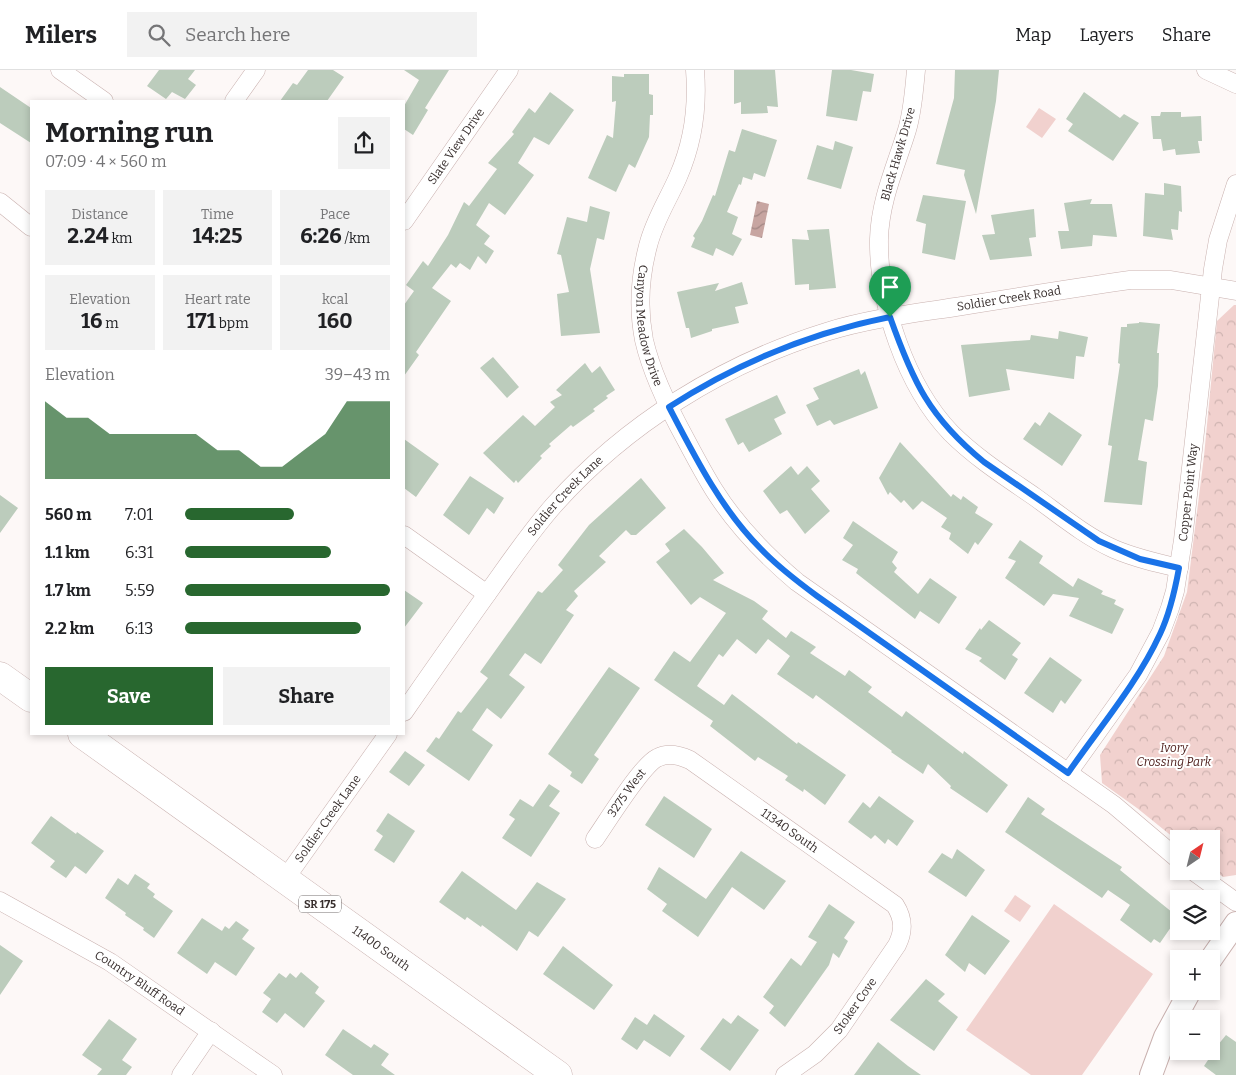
<!DOCTYPE html>
<meta charset="utf-8">
<style>
:root{--surface:#fff;--page:#f2f2f2;--text:#202124;--muted:#757577;--line:#e0e0e0;--accent:#28672f}
body{margin:0;font-family:Bitter,serif;background:var(--page);color:var(--text);height:100vh;display:flex;flex-direction:column;font-size:19px;white-space:nowrap}
*{box-sizing:border-box;margin:0}
p{font-size:16px;color:var(--muted)}
.icon{flex:none;width:28px;height:28px;fill:none;stroke:currentColor;stroke-width:2;stroke-linecap:round;stroke-linejoin:round}
.map{position:relative;flex:1;overflow:hidden}
.sheet{position:absolute;left:30px;top:30px;width:375px;height:635px;display:flex;flex-direction:column;background:var(--surface);border-radius:0px;box-shadow:0 2px 8px #0003}
.sheet>*{flex:none}
.needle{width:32px;rotate:35deg}
.buttons{position:absolute;left:1170px;top:760px;display:grid;gap:10px}
.buttons a{display:grid;place-items:center;width:50px;height:50px;border-radius:0px;background:var(--surface);box-shadow:0 2px 8px #0003;font-size:25px}
.pin{position:absolute;display:grid;place-items:center;width:42px;height:42px;color:#fff;margin:-51px -21px;border-radius:50% 50% 50% 0;rotate:-45deg;box-shadow:0 0 5px #0007}
.pin .icon{rotate:45deg}
.round{display:grid;place-items:center;flex:none;width:52px;height:52px;border-radius:0px;background:var(--page)}
.headline{display:flex;align-items:center;justify-content:space-between;height:85px;padding:0 15px}
h1{font-size:28px;font-weight:700;line-height:38px}
.metrics{display:grid;grid-template-columns:repeat(3,1fr);gap:8px;height:85px;padding:5px 15px}
.metrics div{display:grid;align-content:center;border-radius:0px;background:var(--page);text-align:center}
.metrics b{font-size:21px;font-weight:700}
.metrics small{font-size:14px;font-weight:400}
.metrics p{font-size:14px}
.chart{height:140px;padding:10px 15px}
.chart p{display:flex;justify-content:space-between}
.chart svg{width:100%;height:90px;margin-top:5px;fill:var(--accent);opacity:.7}
.primary-button{display:flex;gap:10px;margin-top:auto;padding:10px 15px}
.primary-button a{flex:1;height:58px;border-radius:0px;background:var(--accent);color:#fff;font-size:20px;font-weight:700;line-height:58px;text-align:center}
.primary-button a+a{background:var(--page);color:var(--text)}
ul{padding:0 15px;list-style:none;font-size:16px}
li{display:grid;grid-template-columns:80px 60px 1fr;align-items:center;height:38px}
li i{height:12px;border-radius:6px;background:var(--accent)}
header{display:flex;align-items:center;gap:30px;box-sizing:border-box;height:70px;padding:0 25px;background:var(--surface);border-bottom:1px solid var(--line)}
header strong{font-size:24px}
nav{display:flex;gap:28px;margin-inline-start:auto;font-size:18px}
.search{width:350px;height:45px;background:var(--page);display:flex;align-items:center;gap:12px;box-sizing:border-box;padding:0 18px;border-radius:0px;color:var(--muted);font-size:19px}
.map>svg:first-child{display:block}
.grass{fill:#f1d1ce}
.forest{fill:url(#forest-crowns)}
.water{fill:url(#water-waves)}
.building{fill:#bcccbc}
.lines{fill:none;stroke-linecap:round;stroke-linejoin:round}
.minor-casing{stroke:#c9b1af;stroke-width:19}
.tertiary-casing{stroke:#c9b1af;stroke-width:24}
.primary-casing{stroke:#c9b1af;stroke-width:29}
.minor{stroke:#fff;stroke-width:18}
.tertiary{stroke:#fff;stroke-width:22}
.primary{stroke:#fff;stroke-width:28}
.route-casing{stroke:#fff;stroke-width:10}
.route{stroke:#1a73e8;stroke-width:6}
.labels{text-anchor:middle;dominant-baseline:central;stroke-width:4;stroke-linejoin:round;paint-order:stroke}
.shield{fill:#fff;stroke:#736d6c;stroke-width:1}
.shield-label{font-size:11px;font-weight:bold;fill:#372e2d}
.street-label{font-size:12px;fill:#372e2d;stroke:#fff}
.park-label{font-size:12px;font-style:italic;fill:#512320;stroke:#fff}
</style>
<header>
<strong>Milers</strong>
<div class="search"><svg class="icon" aria-label="search" viewBox="0 0 24 24"><circle cx="10" cy="10" r="6"/><path d="M15 15l6 6"/></svg>Search here</div>
<nav><a>Map</a><a>Layers</a><a>Share</a></nav>
</header>
<div class="map">
<svg width="1236" height="1005" viewBox="0 0 1236 1005">
<defs>
<pattern id="forest-crowns" width="20" height="18" patternUnits="userSpaceOnUse" patternTransform="scale(1.25)"><rect width="20" height="18" fill="#f1d1ce"/><path d="M2 6a3 3 0 1 1 6 0M12 15a3 3 0 1 1 6 0" fill="none" stroke="#cfb4b1"/></pattern>
<pattern id="water-waves" width="16" height="10" patternUnits="userSpaceOnUse" patternTransform="scale(1.25)"><rect width="16" height="10" fill="#c7a5a1"/><path d="M0 5q4-4 8 0t8 0" fill="none" stroke="#a28784"/></pattern>
</defs>
<rect width="100%" height="100%" fill="#fdf8f7"/>
<path class="grass" d="M1039 38 1056 49 1042 68 1026 57Z
M1015 825 1031 836 1020 852 1004 841Z
M1054 834 1153 904 1082 1005H1031L966 960Z"/>
<path class="forest" d="M1234 235H1236V805L1223 807 1211 798V769H1179V772L1137 738 1102 713 1100 685 1164 586 1187 522 1204 386 1217 251Z"/>
<path class="water" d="M757 131 769 134 762 168 750 165Z"/>
<path class="building" d="M159 0H195L188 9 196 15 185 29 172 22 166 29 147 16Z
M308 0H333L344 7 327 31H280L293 13 297 15Z
M404 0H449L425 38 428 40 413 65 404 59V36L419 10Z
M734 0H775L778 37 767 36 768 43 741 44V32L734 34Z
M832 0H851L874 4 871 22 863 21 857 51 826 46Z
M955 0H999L996 31 976 144 964 105 965 100 936 94 954 28Z
M624 4H649V24L653 25V45H650L649 67 635 98 629 94 616 122 588 108 607 65 613 68 616 31 612 32V6L624 7Z
M0 17 31 38V73L0 53Z
M550 22 574 40 549 75 534 67 518 93 534 105 505 145 489 133 476 155 490 166 484 174 494 181 486 194 478 186 470 200 460 193 456 198 451 194 432 218 451 231 416 282 419 285 404 306V235L414 221 406 215 423 191 428 196 448 165 464 132 469 136 497 99 488 93 514 64 512 62 529 38 535 43Z
M1084 22 1120 48 1124 44 1139 53 1113 91 1068 61 1073 54 1066 49Z
M1161 42H1181V47L1201 46 1202 71H1198L1200 83 1176 85 1175 79 1163 81 1161 69H1153L1151 46H1160Z
M742 59 777 70 765 107 754 103 752 110 743 107 741 115 739 114 727 142 738 147 732 164 742 169 733 186 716 178 713 186 691 177 695 168 693 166 702 151 713 125 715 126 729 80 735 82Z
M835 71 853 77 841 119 807 109 817 75 833 80Z
M1164 113 1181 116 1182 142 1179 141 1178 160 1171 159 1173 170 1143 166 1145 123 1164 125Z
M923 125 966 131 955 190 922 183 926 154 916 151Z
M1092 129 1090 134H1112L1117 167 1093 165 1092 176 1061 179 1058 161H1069L1064 133Z
M590 136 610 142 604 170 597 168 590 199 600 263 561 266 557 224 569 222 561 185 557 184 567 147 587 152Z
M1034 139 1036 167 1029 168 1032 186 990 190 982 165 995 164 991 145Z
M829 159 836 218 809 220V214L795 215 792 169 809 170 807 160Z
M742 212 748 234 735 237 739 253 712 259V261L691 268 689 258H686L677 222 719 213 715 221Z
M1139 252 1160 254 1157 283H1159L1158 316 1153 351 1145 349 1138 390 1147 392 1142 435 1104 432 1112 376 1108 375 1120 294 1118 293 1121 257H1127V254L1139 253Z
M1059 261 1088 267 1084 287 1076 286 1074 309 1006 299 1010 320 969 327 961 275 1030 270 1031 265 1058 269Z
M493 287 519 317 507 328 480 298Z
M585 293 592 303 600 296 615 320 606 326 608 328 593 339 595 341 573 357 571 355 549 374 551 376 540 386 542 388 518 413 516 410 514 413 483 383 523 345 535 356 555 337 550 332 562 325 556 320Z
M859 299 861 305 865 301 878 338 834 355 830 350 817 356 806 335 819 329 813 318Z
M777 325 786 343 774 349 782 364 749 382 743 372 738 375 725 349Z
M1049 342 1082 365 1062 396 1023 369 1035 352 1040 356Z
M404 369 439 394 416 427 404 418Z
M900 372 951 427 953 424 961 430 963 426 978 437 975 443 993 454 978 475 975 472 968 484 949 469 951 463 941 457 947 448 922 431 913 440 904 430 901 433 890 422 888 425 879 408Z
M791 396 798 405 807 396 820 411 811 419 830 441 805 464 787 440 780 444 763 421Z
M470 406 504 428 494 444 487 438 469 465 443 445Z
M641 408 666 438 636 465H631L626 460 599 486 606 492 574 521 578 526 566 540 574 545 541 594 525 583 509 605 525 617 501 649 487 638 472 660 493 675 469 711 426 681 436 667 439 669 458 641 461 643 488 608 480 602 538 521 542 523 563 500 558 495 589 455Z
M0 425 18 438 0 463Z
M853 451 898 482 892 492 897 498 894 502 918 524 930 508 957 527 939 554 920 541 915 549 856 503 858 499 842 490 853 475 843 468Z
M684 459 702 477 724 503 713 510 754 531 768 541 762 549 786 568 791 561 816 577 810 583 845 606 849 600 872 617 868 622 902 647 906 641 963 684 964 681 1008 715 987 743 950 718 951 716 928 694 923 704 891 682 892 681 816 625 813 629 777 604 790 586 768 569 756 584 737 569 723 587 719 584 697 616 724 635 732 624 797 674 798 672 846 705 825 735 804 719 803 722 785 710 788 706 758 687 755 691 710 656 713 651 654 610 674 581 690 592 726 543 700 527 691 535 656 492 670 481 665 474Z
M1020 470 1043 486 1039 493 1073 517 1078 508 1103 521 1101 524 1116 530 1114 534 1124 539 1112 564 1069 546 1079 528 1053 524 1044 536 1005 508 1016 491 1008 488Z
M404 520 423 533 404 558Z
M989 550 1021 573 1012 585 1018 589 1005 610 979 591 982 588 965 579 980 558 981 560Z
M1050 587 1082 610 1065 634 1061 630 1053 643 1024 623Z
M609 597 640 618 594 685 599 689 582 714 570 706 572 702 548 684Z
M405 681 425 695 409 716 389 702Z
M549 714 560 721 549 736 560 743 531 787 502 768 515 749 509 745 520 729 533 737Z
M664 726 712 759 694 788 645 755Z
M879 726 914 751 897 776 888 769 885 774 875 765 871 769 848 752 863 732 870 738Z
M1028 727 1045 739 1041 744 1122 797 1120 800 1178 847 1160 873 1154 869 1151 873 1120 850 1130 835 1108 820 1102 828 1005 762Z
M388 743 415 761 394 793 374 780 383 766 376 761Z
M51 746 76 764 77 762 104 781 86 804 75 796 66 808 50 797 55 791 31 773Z
M957 779 985 800 966 827 928 802 942 783 952 789Z
M741 781 786 811 764 840 732 817 698 867 662 841 667 834 647 819 659 797 706 829Z
M462 801 516 840 537 812 566 829 538 867 529 861 517 881 482 855 481 857 467 847 465 850 439 832Z
M135 804 150 814 147 818 155 824 153 827 173 841 154 868 143 860 144 858 125 845 126 843 105 828 118 808 128 815Z
M829 834 855 852 844 868 848 871 839 888 833 883 829 895 785 957 769 943 774 936 763 927 791 888 801 896 817 872 808 867Z
M972 845 1010 871 985 905 969 893 965 902 945 885Z
M202 848 222 861 225 856 229 859 236 851 249 860 242 869 255 878 236 906 215 892 207 904 177 883Z
M0 875 23 891 0 925Z
M563 876 613 915 594 940 543 904Z
M301 902 319 917 315 923 325 931 304 958 285 943 277 953 262 942 271 929 263 923 279 903 286 908 290 903 296 908Z
M926 909 945 924 938 931 958 947 934 981 890 950Z
M654 944 685 966 670 987 644 970 637 980 621 969 635 947 647 955Z
M738 945 759 960 730 1001 700 979 723 948 731 954Z
M109 949 137 969 122 990 132 997 126 1005H97L102 999 82 985Z
M343 959 371 978 374 974 389 984 381 995 395 1005H353L325 985Z
M1226 965 1236 972V1005H1216L1204 996 1210 987 1209 986Z
M878 972 908 996 921 1005H854Z"/>
<g class="lines">
<g class="minor-casing">
<g id="minor">
<path d="M60 0 104 31"/>
<path id="s1" d="M695 0C698 37 693 73 678 107 668 130 654 151 648 176 640 206 638 239 644 270 652 305 669 339 686 370 695 387 704 404 714 420 736 455 765 485 797 512L1114 735 1179 790"/>
<path d="M916 0C914 20 913 40 907 60 896 96 880 130 879 169 878 233 906 316 951 363 976 388 1006 407 1035 427 1060 445 1085 466 1114 479 1135 488 1157 493 1179 498"/>
<path d="M1206 0 1236 14"/>
<path d="M234 31 256 0"/>
<path d="M0 132 31 157"/>
<path id="s2" d="M404 151 509 0"/>
<path d="M404 465 487 524"/>
<path id="s3" d="M404 642C433 600 462 559 492 517 512 489 531 461 554 435 626 354 723 294 826 262 871 248 917 243 962 236 1018 227 1074 218 1130 210H1171L1236 221"/>
<path id="s4" d="M1068 703 1138 605 1161 562 1170 538 1175 521 1183 470 1213 199 1218 170 1236 114"/>
<path id="s5" d="M595 769C607 752 641 696 657 688 668 682 679 685 690 690L895 835C904 849 904 861 897 875L839 960 815 984 785 1005"/>
<path d="M1193 801 1236 832"/>
<path id="s6" d="M285 809 388 664"/>
<path id="s7" d="M0 831 110 892 273 1005"/>
<path d="M181 1005 211 961"/>
</g>
</g>
<g class="tertiary-casing">
<path id="tertiary" d="M1211 889 1236 853
M1151 1005 1165 967 1190 921"/>
</g>
<g class="primary-casing">
<g id="primary">
<path d="M0 606 31 628"/>
<path id="s8" d="M82 664 558 1005"/>
</g>
</g>
<use href="#minor" class="minor"/>
<use href="#tertiary" class="tertiary"/>
<use href="#primary" class="primary"/>
</g>
<g class="lines">
<g class="route-casing">
<path id="route" d="M890 247C913 312 929 347 984 392L1099 471 1140 489 1179 498C1175 520 1170 543 1160 564 1137 614 1099 658 1068 703L817 526C798 512 778 497 761 479 721 439 695 387 669 337 737 293 810 263 890 247Z"/>
</g>
<use href="#route" class="route"/>
</g>
<g class="labels">
<rect class="shield" x="299" y="825.5" width="42" height="17" rx="4"/>
<g class="shield-label">
<text x="320" y="834">SR 175</text>
</g>
<g class="street-label">
<text stroke="none"><textPath href="#s2" startOffset="91">Slate View Drive</textPath></text>
<text transform="translate(898 84) rotate(-74)">Black Hawk Drive</text>
<text stroke="none"><textPath href="#s3" startOffset="768">Soldier Creek Road</textPath></text>
<text stroke="none"><textPath href="#s1" startOffset="266">Canyon Meadow Drive</textPath></text>
<text stroke="none"><textPath href="#s4" startOffset="312">Copper Point Way</textPath></text>
<text stroke="none"><textPath href="#s3" startOffset="270">Soldier Creek Lane</textPath></text>
<text stroke="none"><textPath href="#s5" startOffset="56">3275 West</textPath></text>
<text stroke="none"><textPath href="#s6" startOffset="74">Soldier Creek Lane</textPath></text>
<text stroke="none"><textPath href="#s5" startOffset="259">11340 South</textPath></text>
<text stroke="none"><textPath href="#s8" startOffset="368">11400 South</textPath></text>
<text stroke="none"><textPath href="#s7" startOffset="162">Country Bluff Road</textPath></text>
<text transform="translate(855 936) rotate(-55)">Stoker Cove</text>
</g>
<g class="park-label">
<text x="1174" y="678">Ivory<tspan x="1174" dy="14">Crossing Park</tspan></text>
</g>
</g>
</svg>
<div class="buttons">
<a><svg class="needle" viewBox="-14 -14 28 28"><path d="M0-13l5 13h-10z" fill="#e53935"/><path d="M0 13l5-13h-10z" fill="#757577"/></svg></a>
<a><svg class="icon" aria-label="layers" viewBox="0 0 24 24"><path d="M12 4l9 5-9 5-9-5zM3 14l9 5 9-5"/></svg></a>
<a>+</a>
<a>−</a>
</div>
<div class="pin" style="left:890px;top:247px;background:#1e9e55"><svg class="icon" aria-label="arrive" viewBox="0 0 24 24"><path d="M6 21V4h12l-3 4 3 4H6"/></svg></div>
<section class="sheet">
<div class="headline"><div><h1>Morning run</h1><p>07:09 · 4 × 560 m</p></div><a class="round"><svg class="icon" aria-label="share" viewBox="0 0 24 24"><path d="M12 15V3M7 8l5-5 5 5M5 13v7h14v-7"/></svg></a></div>
<div class="metrics">
<div><p>Distance</p><b>2.24<small> km</small></b></div>
<div><p>Time</p><b>14:25</b></div>
<div><p>Pace</p><b>6:26<small> /km</small></b></div>
</div>
<div class="metrics">
<div><p>Elevation</p><b>16<small> m</small></b></div>
<div><p>Heart rate</p><b>171<small> bpm</small></b></div>
<div><p>kcal</p><b>160</b></div>
</div>
<div class="chart"><p><span>Elevation</span>39–43 m</p>
<svg viewBox="0 0 160 44" preserveAspectRatio="none"><path d="M0 44V6L10 14L20 14L30 22L40 22L50 22L60 22L70 22L80 30L90 30L100 38L110 38L120 30L130 22L140 6L150 6L160 6V44z"/></svg>
</div>
<ul>
<li><b>560 m</b>7:01<i style="width:53%"></i></li>
<li><b>1.1 km</b>6:31<i style="width:71%"></i></li>
<li><b>1.7 km</b>5:59<i style="width:100%"></i></li>
<li><b>2.2 km</b>6:13<i style="width:86%"></i></li>
</ul>
<div class="primary-button"><a>Save</a><a>Share</a></div>
</section>
</div>
